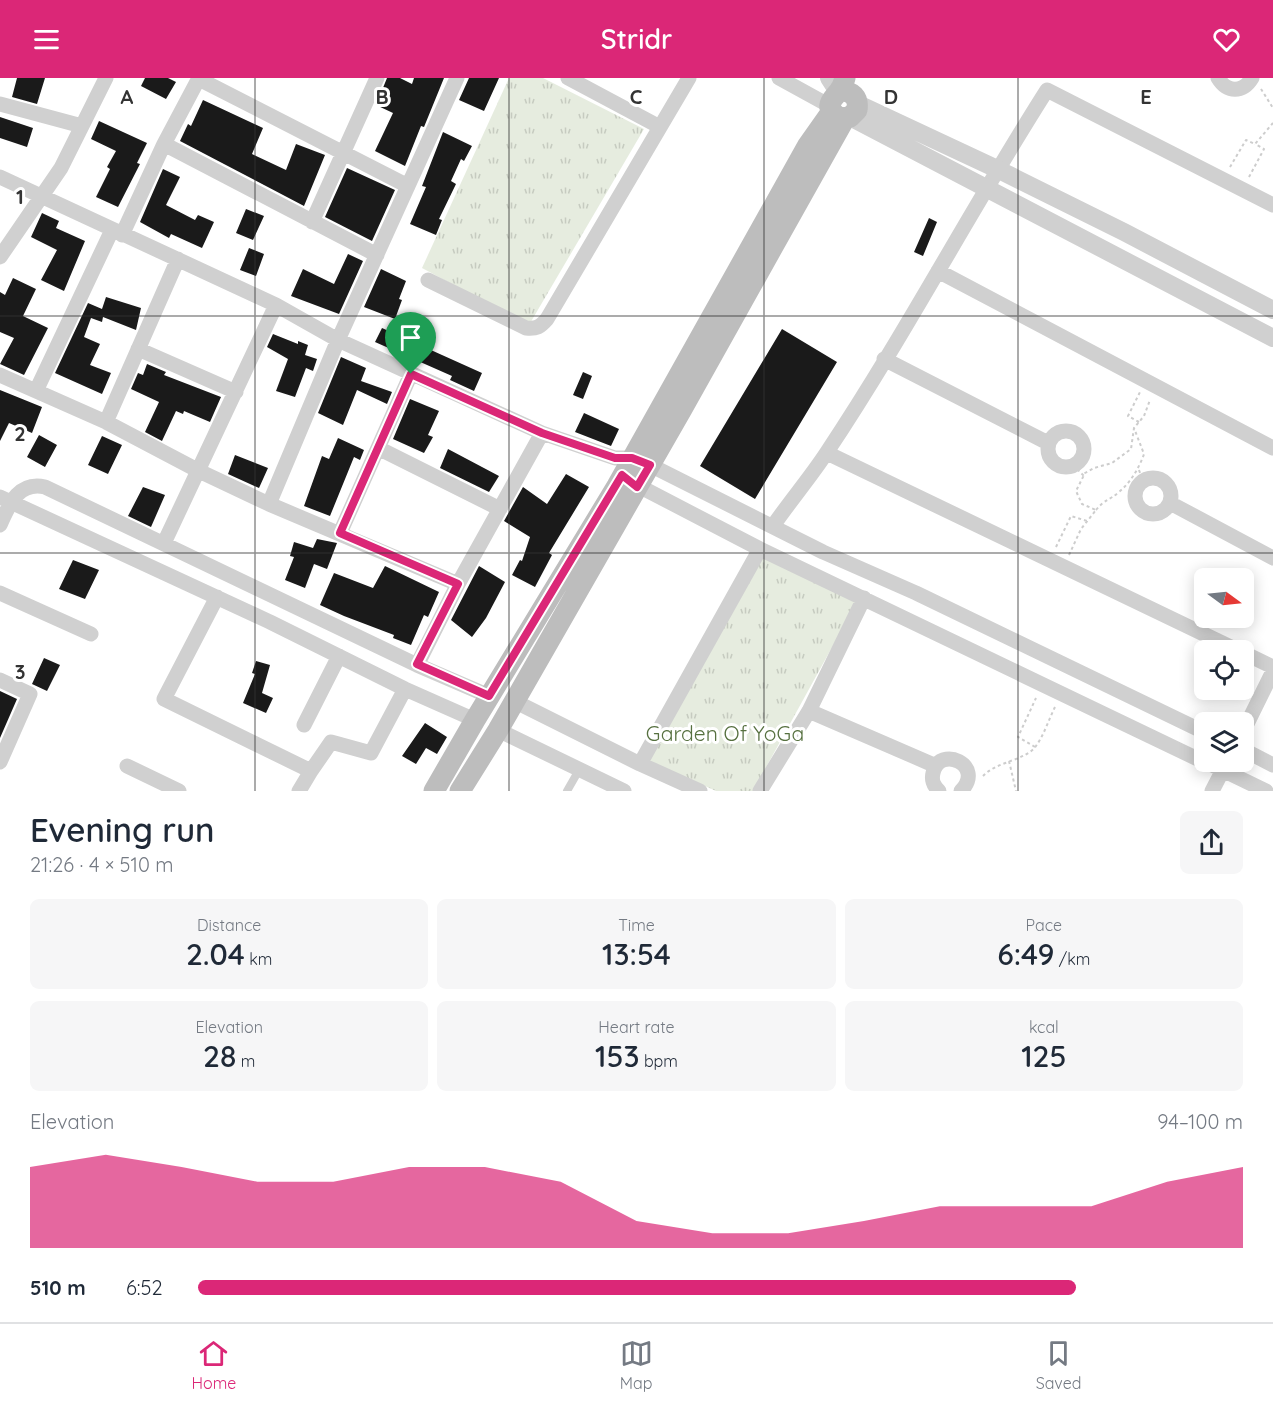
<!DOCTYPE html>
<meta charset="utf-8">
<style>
:root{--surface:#fff;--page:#f6f6f7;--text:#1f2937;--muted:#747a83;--line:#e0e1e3;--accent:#db2777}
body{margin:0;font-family:Quicksand,sans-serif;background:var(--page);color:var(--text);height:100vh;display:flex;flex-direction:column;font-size:22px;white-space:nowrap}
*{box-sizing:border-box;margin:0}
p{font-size:20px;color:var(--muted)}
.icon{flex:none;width:33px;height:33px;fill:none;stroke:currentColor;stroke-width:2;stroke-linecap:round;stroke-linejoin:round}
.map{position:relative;height:713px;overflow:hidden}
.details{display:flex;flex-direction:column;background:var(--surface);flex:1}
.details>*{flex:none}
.needle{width:39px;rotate:105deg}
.tools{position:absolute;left:1194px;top:490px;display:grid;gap:12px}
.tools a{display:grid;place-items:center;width:60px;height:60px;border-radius:9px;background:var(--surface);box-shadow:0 3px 15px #0003;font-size:30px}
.pin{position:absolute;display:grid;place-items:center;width:51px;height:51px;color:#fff;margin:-62px -26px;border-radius:50% 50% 50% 0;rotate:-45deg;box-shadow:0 0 6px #0007}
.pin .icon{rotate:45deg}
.round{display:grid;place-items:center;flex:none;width:63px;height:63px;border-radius:9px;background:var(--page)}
.headline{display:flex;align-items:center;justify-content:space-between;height:102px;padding:0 30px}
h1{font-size:33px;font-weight:600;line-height:45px}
.figures{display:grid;grid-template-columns:repeat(3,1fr);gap:9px;height:102px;padding:6px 30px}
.figures div{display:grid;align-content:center;border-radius:9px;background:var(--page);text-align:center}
.figures b{font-size:30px;font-weight:600}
.figures small{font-size:16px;font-weight:400}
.figures p{font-size:16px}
.chart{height:168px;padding:12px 30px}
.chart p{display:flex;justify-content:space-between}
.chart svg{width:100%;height:108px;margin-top:6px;fill:var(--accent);opacity:.7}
ul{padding:0 30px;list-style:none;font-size:20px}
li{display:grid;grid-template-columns:96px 72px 1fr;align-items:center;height:45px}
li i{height:15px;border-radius:8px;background:var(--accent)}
header{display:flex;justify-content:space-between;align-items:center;height:78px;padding:0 30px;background:var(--accent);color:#fff;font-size:27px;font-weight:600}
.menu{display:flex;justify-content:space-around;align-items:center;height:84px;border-top:2px solid var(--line);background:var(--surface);font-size:16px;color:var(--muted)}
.menu a{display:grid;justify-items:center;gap:3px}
.menu .selected{color:var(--accent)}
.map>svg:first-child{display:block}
.park{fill:url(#park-tufts)}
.building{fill:#1a1a1a}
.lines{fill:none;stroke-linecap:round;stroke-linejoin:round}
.path{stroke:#cdcdcd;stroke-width:2;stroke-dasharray:3 3;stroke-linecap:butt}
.service{stroke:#d0d0d0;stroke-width:8}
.minor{stroke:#d0d0d0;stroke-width:15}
.tertiary{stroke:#d0d0d0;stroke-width:18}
.secondary{stroke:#bdbdbd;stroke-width:21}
.route-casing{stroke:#fff;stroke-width:12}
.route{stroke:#db2777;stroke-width:8}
.grid{fill:none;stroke:#333;stroke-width:1.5;stroke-opacity:0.55}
.labels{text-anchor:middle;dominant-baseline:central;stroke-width:6;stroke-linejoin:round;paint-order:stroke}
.park-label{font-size:21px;fill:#56703f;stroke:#fff}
.grid-label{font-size:20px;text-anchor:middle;font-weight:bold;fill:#333;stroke:#fff;stroke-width:6;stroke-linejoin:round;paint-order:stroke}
</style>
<header><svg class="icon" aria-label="menu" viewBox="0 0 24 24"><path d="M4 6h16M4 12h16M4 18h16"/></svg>Stridr<svg class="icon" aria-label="heart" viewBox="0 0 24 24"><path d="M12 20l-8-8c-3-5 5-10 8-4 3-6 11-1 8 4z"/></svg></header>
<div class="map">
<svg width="1273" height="713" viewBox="0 0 1273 713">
<defs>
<pattern id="park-tufts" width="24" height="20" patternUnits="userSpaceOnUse" patternTransform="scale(1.5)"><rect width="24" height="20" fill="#e6ecdf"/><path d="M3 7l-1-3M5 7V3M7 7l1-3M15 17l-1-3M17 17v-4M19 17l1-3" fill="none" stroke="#c6cbc0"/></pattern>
</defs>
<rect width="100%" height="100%" fill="#fff"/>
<path class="park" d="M509 0H543L644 51 529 247 422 190Z
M763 478 858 522 753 713H716L649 683Z"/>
<path class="building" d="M17 0H45L37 26 12 19Z
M145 0H168L176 4 166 21 141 8Z
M387 0H400L412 6 414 0H444L424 49 421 48 405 88 375 73 393 35 376 27Z
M469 0H499L484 33 459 22Z
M203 22 263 50 252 76 286 92 296 66 325 77 304 128 180 63 188 46 191 48Z
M0 39 33 50 27 69 0 60Z
M99 43 147 65 137 85 140 86 118 129 96 119 110 91 107 89 116 73 91 61Z
M443 54 472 68 464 83 461 81 451 103 456 106 439 141 442 142 436 157 410 146 426 109 422 108Z
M347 90 395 112 372 163 325 139Z
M163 91 180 99 166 127 195 142 198 137 214 144 202 170 171 156 169 160 140 144Z
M246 131 264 138 253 162 236 155Z
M42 135 59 143 56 150 85 163 64 213 41 202 57 172 31 159Z
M929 140 937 144 923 178 914 174Z
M249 170 264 176 256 198 240 192Z
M348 176 363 183 339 236 291 218 303 191 334 206Z
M381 191 406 203 399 221 402 222 395 241 364 229Z
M13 200 36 211 23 238 48 250 24 297 0 286 14 260 0 254V214L5 217Z
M106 219 141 230 136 252 103 239 102 244 91 240 84 259 100 266 90 287 111 295 102 316 55 295 88 225 102 231Z
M382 250 482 295 474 313 450 302 452 298 375 264Z
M782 251 837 284 755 421 700 388Z
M273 256 298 266V263L308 267 305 277 317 281 313 293 306 290 295 319 276 313 288 281 267 269Z
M341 279 366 290 361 303 392 314 387 326 357 312 343 347 318 335Z
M147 286 166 294 164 297 221 319 210 344 184 333 183 336 176 333 162 363 145 354 159 324 131 311 138 295 143 297Z
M583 294 592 298 583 321 573 317Z
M0 312 42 329 32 355 9 345 0 363Z
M410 321 439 333 428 357 433 359 424 375 393 361Z
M584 335 619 351 611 368 575 354Z
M39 357 57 367 45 389 27 379Z
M102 358 122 367 108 396 88 387Z
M338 360 364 372 360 382 354 379 330 438 304 428 322 378 329 381Z
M448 371 499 398 489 414 440 390Z
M235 377 268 390 259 410 228 396Z
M566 396 589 409 549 475 552 477 535 509 512 497 520 482 522 483 530 459 504 443 523 409 547 426Z
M143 409 165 417 151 449 128 438Z
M317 461 337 465 327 491 314 486 305 510 285 502 294 479 290 478 294 464 313 470Z
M73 482 99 492 85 521 59 511Z
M385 488 439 514 428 539 424 537 411 567 393 560 394 557 344 538 320 527 334 495 373 510Z
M479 488 505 504 486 540 472 559 451 542Z
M44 580 60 587 47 613 32 606Z
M256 583 270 587 262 615 273 620 266 635 243 625 255 596 252 595Z
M0 613 17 621 0 660Z
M425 645 447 659 437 676 426 670 416 686 402 678Z"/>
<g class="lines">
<path class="path" d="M1261 11 1273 30
M1230 89 1246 62 1255 66 1273 45
M1249 99 1264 71 1255 66
M1139 344 1128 338 1140 314
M1073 387 1084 398
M1139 392 1143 403
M1096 432C1105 421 1110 422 1119 414 1131 404 1139 390 1144 376L1134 350
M1056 469 1071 438 1087 443
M1069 477 1081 451 1096 432 1082 426 1076 413 1085 395 1094 390 1112 385 1131 371 1134 350 1144 338 1150 322
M1035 669 1018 659 1036 620
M1009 683 1016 713
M983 698C997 683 1025 683 1036 668 1044 657 1049 641 1055 629"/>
<path class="service" d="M567 713 579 692"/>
<path class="minor" d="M568 0 660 49
M779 0 830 28
M1218 0C1227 15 1243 15 1252 0
M199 1 408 108
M0 26 82 48
M164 66 377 177
M0 99 276 227 338 262 542 355 615 380H632L650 387 823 474 916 515 1204 654
M312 144 377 0
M122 157 164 66 199 0
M0 179 61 90 106 0
M938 193 1273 370
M428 202 526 250C537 251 540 249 547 241L689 0
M138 271 236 314
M884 281 1048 365
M0 297 106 344 199 393 269 426 458 506 417 587
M36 313 112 152
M106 344 178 181
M1048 371a18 18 0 1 1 36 0a18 18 0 1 1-36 0Z
M378 370 500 431
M827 375 1239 573
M1135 418a18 18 0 1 1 36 0a18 18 0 1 1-36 0Z
M631 404 760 471 1204 684
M0 419 270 544 405 611 475 642
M1170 425 1273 480
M269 426 338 262 457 0
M0 447C9 427 18 403 45 409L417 587 489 618
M773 448C790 423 810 400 827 374 905 257 971 131 1047 12L1273 127
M340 455 411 296
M164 465 276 227
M458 506 542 355
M0 515 91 556
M217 519 164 621 311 693 331 664 371 675 405 611
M1244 575 1273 589
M0 602 30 616 0 684
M514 623 640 686 700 713
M809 633 936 688
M304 647 339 578
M498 652 624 713
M1244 652 1273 593
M1244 672 1273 687
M1206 684 1266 713
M640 686 760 471
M127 688 179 713
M299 713 311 693
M760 713 809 633 864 520
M939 713C934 708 931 703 933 695 939 666 986 687 961 713
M1212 713 1227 684"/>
<path class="tertiary" d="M829 0 838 14
M858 26 997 91 1124 154 1273 232
M850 39 1273 260"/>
<path class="secondary" d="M840 13C852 13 859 19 857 32L850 39 840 40C819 27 836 20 841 10 843 7 844 3 845 0
M434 713 475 642 617 408 808 67 832 33
M460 713 498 652 682 331 845 40"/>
</g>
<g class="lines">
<g class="route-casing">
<path id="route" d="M411 296 542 355 615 380H632L650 387 637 409 622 397 489 618 417 586 458 506 340 455Z"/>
</g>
<use href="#route" class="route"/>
</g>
<path class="grid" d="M255 0V713M509 0V713M764 0V713M1018 0V713M0 238H1273M0 475H1273"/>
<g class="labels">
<g class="park-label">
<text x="725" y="655">Garden Of YoGa</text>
</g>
</g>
<g class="grid-label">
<text x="127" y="26">A</text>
<text x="382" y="26">B</text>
<text x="636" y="26">C</text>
<text x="891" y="26">D</text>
<text x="1146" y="26">E</text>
<text x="20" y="126">1</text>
<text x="20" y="363">2</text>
<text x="20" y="601">3</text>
</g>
</svg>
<div class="tools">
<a><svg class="needle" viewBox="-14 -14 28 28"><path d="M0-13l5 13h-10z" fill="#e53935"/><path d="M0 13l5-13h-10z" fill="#747a83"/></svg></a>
<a><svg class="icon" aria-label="locate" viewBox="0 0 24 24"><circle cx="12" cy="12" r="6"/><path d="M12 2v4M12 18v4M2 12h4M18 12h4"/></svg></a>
<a><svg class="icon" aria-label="layers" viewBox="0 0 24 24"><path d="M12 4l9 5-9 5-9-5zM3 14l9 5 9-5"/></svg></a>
</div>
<div class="pin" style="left:411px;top:296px;background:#1e9e55"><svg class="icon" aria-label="arrive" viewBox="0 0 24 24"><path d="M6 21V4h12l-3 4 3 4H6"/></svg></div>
</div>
<section class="details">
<div class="headline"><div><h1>Evening run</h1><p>21:26 · 4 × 510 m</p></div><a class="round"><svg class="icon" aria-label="share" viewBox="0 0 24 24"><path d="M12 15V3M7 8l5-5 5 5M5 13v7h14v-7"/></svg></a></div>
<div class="figures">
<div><p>Distance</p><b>2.04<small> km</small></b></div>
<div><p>Time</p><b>13:54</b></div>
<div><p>Pace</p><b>6:49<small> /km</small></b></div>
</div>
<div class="figures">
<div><p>Elevation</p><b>28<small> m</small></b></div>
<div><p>Heart rate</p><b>153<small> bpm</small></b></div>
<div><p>kcal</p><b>125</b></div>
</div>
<div class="chart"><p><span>Elevation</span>94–100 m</p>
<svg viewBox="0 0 160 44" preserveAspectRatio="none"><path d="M0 44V11L10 6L20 11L30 17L40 17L50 11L60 11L70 17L80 33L90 38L100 38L110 33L120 27L130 27L140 27L150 17L160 11V44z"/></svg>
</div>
<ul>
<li><b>510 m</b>6:52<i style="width:84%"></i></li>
</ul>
</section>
<nav class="menu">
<a class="selected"><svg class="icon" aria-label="home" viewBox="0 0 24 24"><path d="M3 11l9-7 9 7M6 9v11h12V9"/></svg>Home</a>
<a><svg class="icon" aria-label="map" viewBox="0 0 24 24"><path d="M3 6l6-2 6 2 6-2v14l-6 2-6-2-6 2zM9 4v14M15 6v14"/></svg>Map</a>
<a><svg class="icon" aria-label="saved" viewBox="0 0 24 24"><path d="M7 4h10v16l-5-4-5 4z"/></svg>Saved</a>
</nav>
